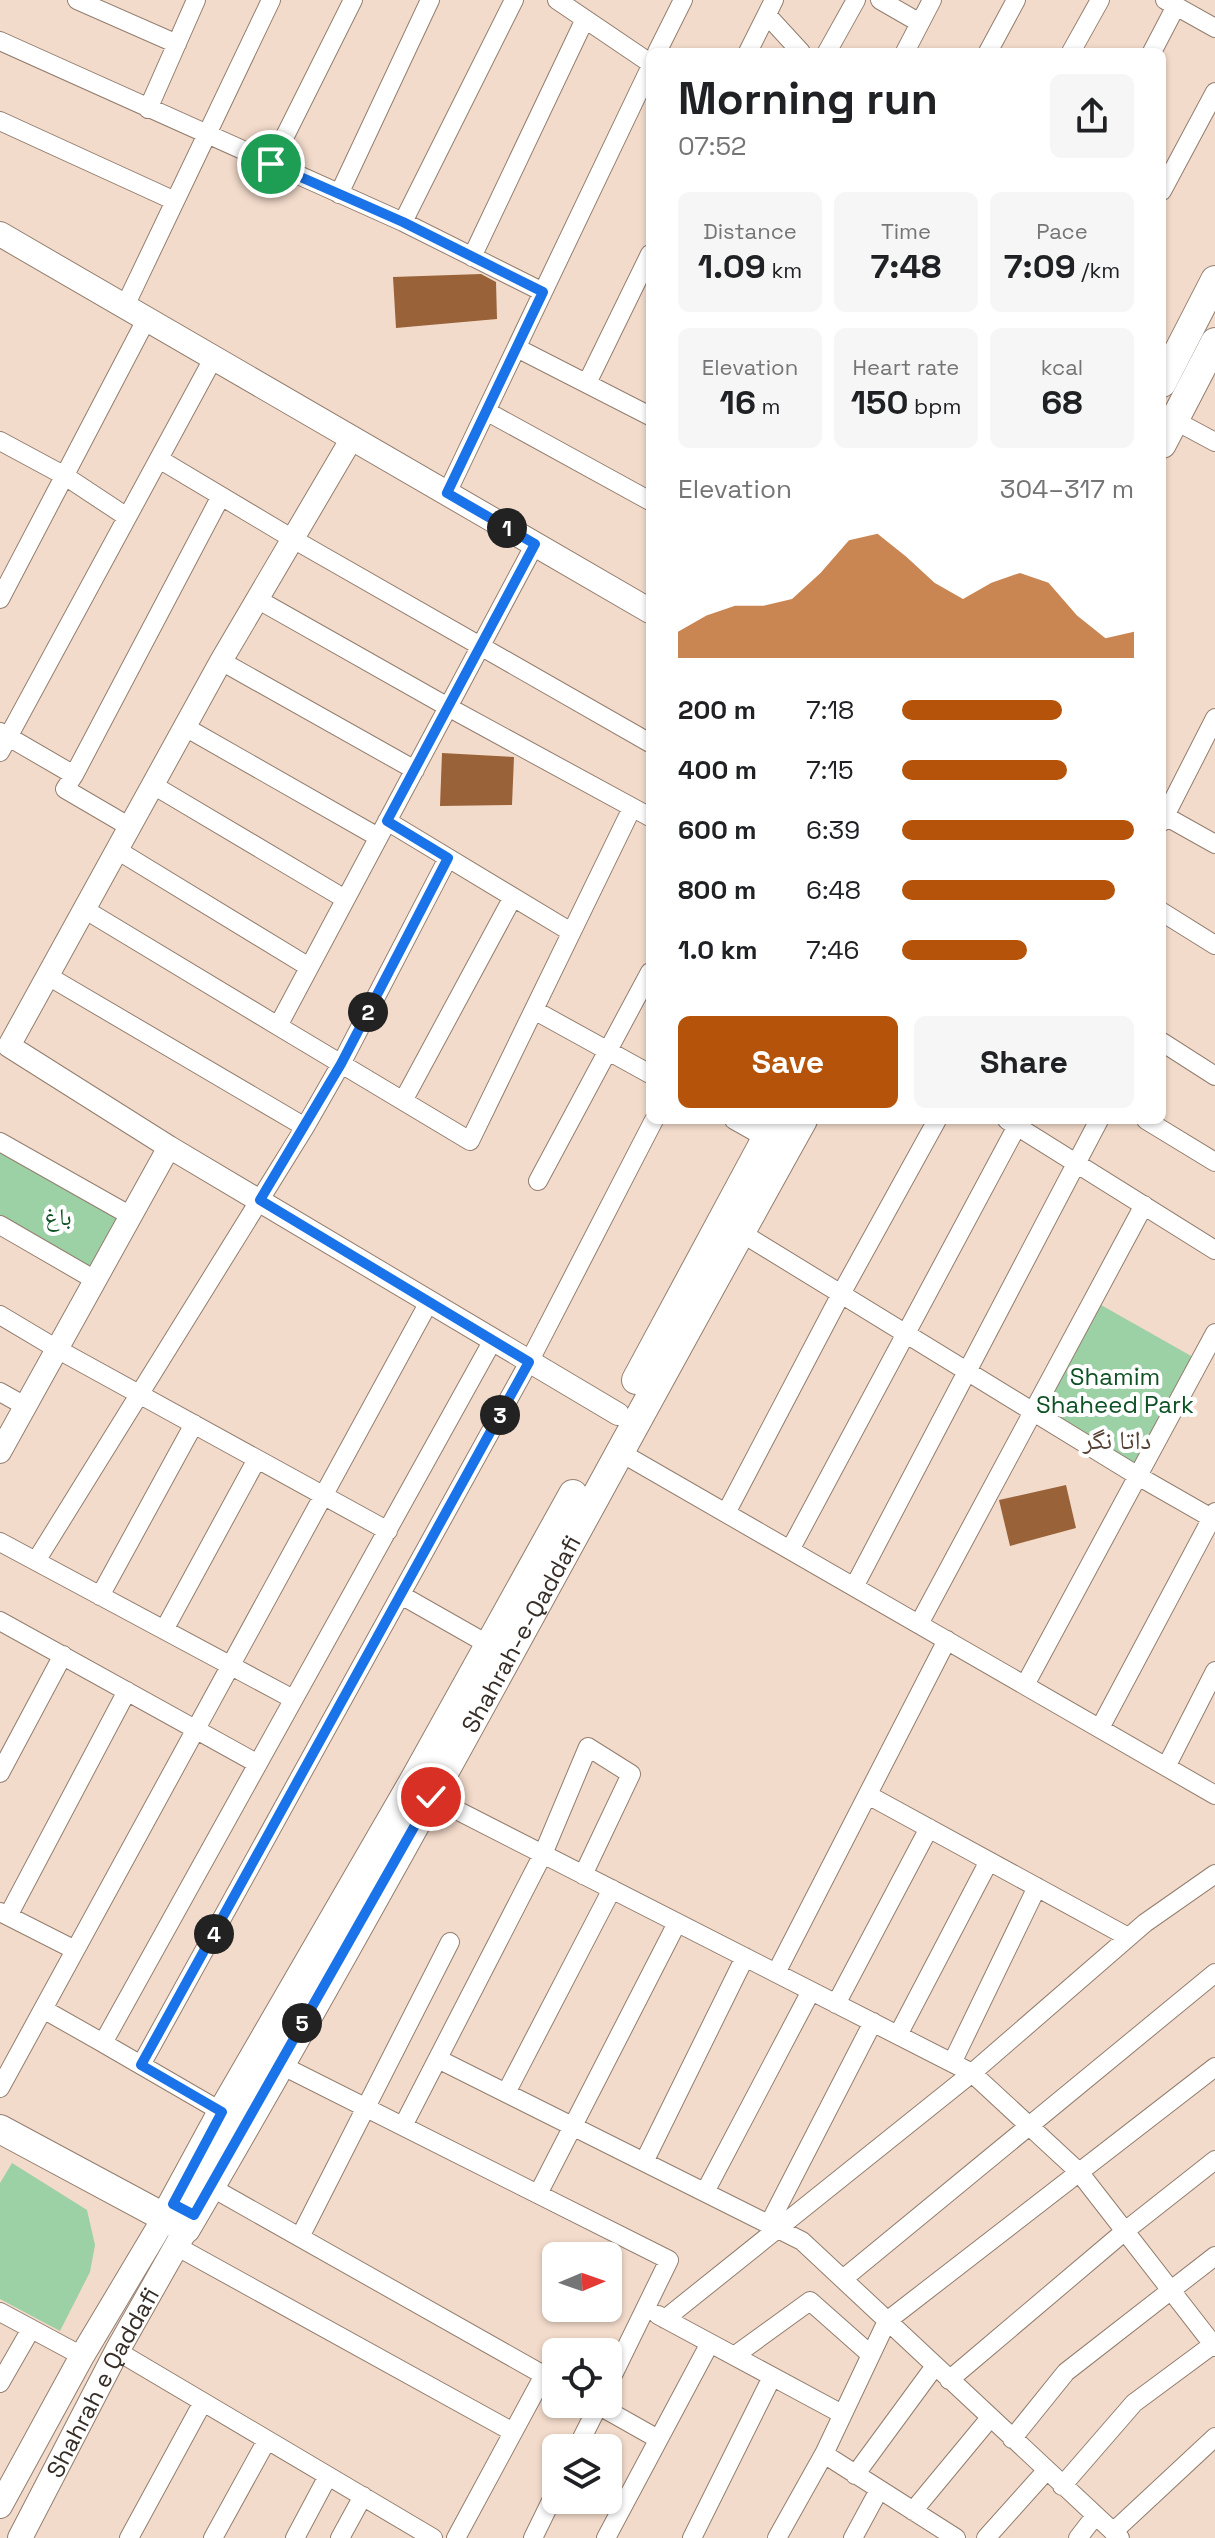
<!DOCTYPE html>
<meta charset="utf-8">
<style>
:root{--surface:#fff;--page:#f6f6f6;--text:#202124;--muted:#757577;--accent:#b45309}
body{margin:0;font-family:"Space Grotesk","Noto Naskh Arabic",sans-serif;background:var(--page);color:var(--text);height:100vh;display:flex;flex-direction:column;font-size:30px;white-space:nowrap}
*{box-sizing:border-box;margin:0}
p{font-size:26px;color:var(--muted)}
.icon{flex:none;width:44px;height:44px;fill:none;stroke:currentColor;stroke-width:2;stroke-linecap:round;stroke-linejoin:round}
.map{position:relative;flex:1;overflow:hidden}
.drawer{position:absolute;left:646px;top:48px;width:520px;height:1076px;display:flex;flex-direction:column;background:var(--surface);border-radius:12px;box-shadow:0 2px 6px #0004}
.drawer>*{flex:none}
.needle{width:52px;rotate:88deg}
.controls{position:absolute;left:542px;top:2242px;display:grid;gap:16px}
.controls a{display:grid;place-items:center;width:80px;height:80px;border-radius:12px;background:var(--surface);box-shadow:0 2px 6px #0004;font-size:40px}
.pin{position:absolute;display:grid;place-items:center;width:68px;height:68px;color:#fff;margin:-34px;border:4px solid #fff;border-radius:50%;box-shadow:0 2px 8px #0007}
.km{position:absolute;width:40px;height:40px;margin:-20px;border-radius:50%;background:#222;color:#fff;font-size:22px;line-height:40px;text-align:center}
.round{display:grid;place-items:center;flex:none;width:84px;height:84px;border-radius:12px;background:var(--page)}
.overview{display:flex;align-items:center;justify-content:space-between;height:136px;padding:0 32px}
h1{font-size:44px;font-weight:800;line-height:60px}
.stats{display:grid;grid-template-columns:repeat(3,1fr);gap:12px;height:136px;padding:8px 32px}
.stats div{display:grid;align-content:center;border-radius:12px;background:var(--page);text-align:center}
.stats b{font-size:34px;font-weight:800}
.stats small{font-size:22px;font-weight:400}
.stats p{font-size:22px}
.chart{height:224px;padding:16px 32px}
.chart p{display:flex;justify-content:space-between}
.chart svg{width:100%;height:144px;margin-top:8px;fill:var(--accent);opacity:.7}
.action{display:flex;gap:16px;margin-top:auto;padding:16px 32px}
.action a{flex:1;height:92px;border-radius:12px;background:var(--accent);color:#fff;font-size:32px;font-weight:800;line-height:92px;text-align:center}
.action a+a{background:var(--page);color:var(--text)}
ul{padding:0 32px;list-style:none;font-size:26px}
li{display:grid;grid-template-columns:128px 96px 1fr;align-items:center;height:60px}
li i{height:20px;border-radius:10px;background:var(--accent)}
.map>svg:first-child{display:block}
.green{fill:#9cd0a5}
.building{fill:#996238}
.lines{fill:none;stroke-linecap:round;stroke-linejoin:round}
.minor-casing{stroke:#937e6f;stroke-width:20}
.tertiary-casing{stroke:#937e6f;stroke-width:24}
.secondary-casing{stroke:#937e6f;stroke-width:26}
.primary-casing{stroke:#937e6f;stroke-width:30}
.minor{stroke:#fff;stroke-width:18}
.tertiary{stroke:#fff;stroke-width:22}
.secondary{stroke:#fff;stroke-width:24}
.primary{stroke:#fff;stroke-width:28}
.route-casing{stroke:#fff;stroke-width:16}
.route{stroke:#1a73e8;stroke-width:10}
.labels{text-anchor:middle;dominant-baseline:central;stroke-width:8;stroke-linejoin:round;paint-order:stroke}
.park-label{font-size:24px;fill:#0e5124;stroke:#fff}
.street-label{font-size:24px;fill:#362d27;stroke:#fff}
.neighbourhood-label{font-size:26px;fill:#544134;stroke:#fff}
</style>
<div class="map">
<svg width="1215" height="2538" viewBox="0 0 1215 2538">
<rect width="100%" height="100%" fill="#f3dbcb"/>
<path class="green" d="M0 1142 131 1216 95 1280 0 1225Z
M1094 1301 1200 1361 1138 1476 1034 1412Z
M12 2163 87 2210 95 2245 90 2272 60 2331 0 2299V2183Z"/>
<path class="building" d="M481 274 496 282 497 319 396 328 393 277Z
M442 753 514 757 512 805 440 806Z
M1066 1485 1076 1528 1010 1546 999 1500Z"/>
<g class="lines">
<g class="minor-casing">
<path id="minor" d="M77 0 177 44
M557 0 650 63
M880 0 920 23
M1165 0 1215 28
M767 15 801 52
M0 41 403 222 543 292
M657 52 683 0
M748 52 774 0
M827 52 856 0
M905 52 932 0
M988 52 1016 0
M1071 52 1100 0
M1152 52 1176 6
M148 109 196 0
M0 121 175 201
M271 164 353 0
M1162 191 1215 92
M339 194 430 0
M403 222 514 0
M472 257 585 19
M125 306 271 0
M517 348 650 416
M587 383 650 254
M486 411 650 501
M1174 420 1215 442
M0 441 65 476 127 517
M159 459 293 539 650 743
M447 493 650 68
M0 599 147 318
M257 599 448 707 650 817
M221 661 415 770
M185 727 378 837
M0 732 74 775 65 789 130 827
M0 752 214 357
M74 775 221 496
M153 785 345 899
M1165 816 1215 844
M387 821 571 932
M1162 822 1215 718
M117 850 309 967
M84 909 278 1026 535 544
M1162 912 1215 945
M48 976 305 1127
M534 1010 650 1074
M278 1026 470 1141 632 808
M1162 1042 1215 1076
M403 1101 513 897
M734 1120 766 1138
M1007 1120 1215 1250
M1146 1120 1215 1162
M0 1142 131 1216
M538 1181 650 972
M0 1225 95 1280
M740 1232 1138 1476 1215 1520
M0 1315 57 1349 388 1531
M0 1392 25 1406
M618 1451 1215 1795
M726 1513 841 1294 937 1120
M0 1542 293 1699
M790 1550 1017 1126
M36 1561 305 1127 341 1064 448 858
M854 1587 1099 1120
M401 1595 489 1645
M100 1596 194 1424
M0 1621 258 1764
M919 1624 1144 1205
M164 1630 257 1459
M1025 1685 1215 1333
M1100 1728 1215 1512
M1166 1767 1215 1671
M0 1773 63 1655
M868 1795 1128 1937
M431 1797 972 2073 1079 2172 1215 2347
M0 1912 75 1950
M8 1916 127 1691
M776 1973 947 1640
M836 2004 929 1828
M43 2009 103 2043 493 1340
M898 2035 989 1861
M103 2043 222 2112
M438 2059 802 2241 1120 2538
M952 2063 1037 1887
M279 2064 669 2260 608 2385
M141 2065 529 1362 654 1120
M0 2088 429 1302
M506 2093 612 1889
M403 2126 543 1854 588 1747 631 1774 583 1875
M644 2162 745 1957
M209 2186 556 2382
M705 2192 811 1991
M538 2194 677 1923
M769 2224 873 2022
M300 2237 450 1942
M176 2246 513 2432
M843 2279 1215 1973
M0 2312 82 2356
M658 2315 842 2414
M665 2319 972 2073 1145 1923 1215 1874
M117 2351 433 2538
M734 2356 810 2301 871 2355
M949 2380 1125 2231 1215 2160
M0 2383 31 2329
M596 2404 658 2439
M1012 2439 1066 2372 1215 2256
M577 2448 599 2404
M824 2454 956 2538
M855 2475 935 2366
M1062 2486 1134 2403 1215 2343
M913 2511 990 2418
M1113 2532 1215 2437
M129 2538 203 2402
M213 2538 267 2440
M295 2538 328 2476
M340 2538 363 2496
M456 2538 544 2375
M533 2538 556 2491
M606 2538 710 2343
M692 2538 772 2377
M777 2538 824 2454 887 2321 1215 2067
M853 2538 879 2490
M986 2538 1046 2471
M1078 2538 1095 2516"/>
</g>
<g class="tertiary-casing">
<path id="tertiary" d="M352 438 221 661 9 1046 169 1147 618 1414
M0 1452 169 1147"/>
</g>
<g class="secondary-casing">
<g id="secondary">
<path d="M0 234 650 611"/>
<path d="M0 2506 82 2356 165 2217"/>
<path id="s1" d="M20 2538 117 2351 186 2229"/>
</g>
</g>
<g class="primary-casing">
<g id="primary">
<path d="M1162 383 1215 280"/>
<path d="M1162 444 1215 342"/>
<path d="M636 1380 776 1120"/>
<path id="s2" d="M0 2129 186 2229C399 1864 597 1490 803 1120"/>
<path d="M165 2217 222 2112 413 1782 573 1494"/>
</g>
</g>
<use href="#minor" class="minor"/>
<use href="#tertiary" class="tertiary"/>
<use href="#secondary" class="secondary"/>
<use href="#primary" class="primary"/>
</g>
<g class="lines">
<g class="route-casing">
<path id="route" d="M271 164 403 222 543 292 447 493 535 544 387 821 448 858 341 1064 260 1200 529 1362 141 2065 222 2112 173 2204 194 2215 431 1797"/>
</g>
<use href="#route" class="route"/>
</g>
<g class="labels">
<g class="park-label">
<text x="58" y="1216">باغ</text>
<text x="1115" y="1376">Shamim<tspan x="1115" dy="28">Shaheed Park</tspan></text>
</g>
<g class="street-label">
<text stroke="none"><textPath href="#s2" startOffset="894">Shahrah-e-Qaddafi</textPath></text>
<text stroke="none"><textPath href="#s1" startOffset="176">Shahrah e Qaddafi</textPath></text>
</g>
<g class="neighbourhood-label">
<text x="1117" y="1440">داتا نگر</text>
</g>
</g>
</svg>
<div class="controls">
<a><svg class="needle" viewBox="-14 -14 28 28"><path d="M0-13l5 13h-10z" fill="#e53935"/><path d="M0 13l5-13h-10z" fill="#757577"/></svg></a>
<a><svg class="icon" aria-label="locate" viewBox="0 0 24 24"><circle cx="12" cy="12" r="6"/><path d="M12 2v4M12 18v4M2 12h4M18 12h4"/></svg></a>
<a><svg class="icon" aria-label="layers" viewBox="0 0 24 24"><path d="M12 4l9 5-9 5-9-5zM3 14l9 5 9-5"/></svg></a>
</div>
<div class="pin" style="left:271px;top:164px;background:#1e9e55"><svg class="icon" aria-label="arrive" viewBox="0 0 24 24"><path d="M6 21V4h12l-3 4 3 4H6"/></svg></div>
<div class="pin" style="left:431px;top:1797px;background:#d93025"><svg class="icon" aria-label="check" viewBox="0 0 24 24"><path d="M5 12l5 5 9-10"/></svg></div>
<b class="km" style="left:507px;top:528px">1</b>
<b class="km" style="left:368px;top:1012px">2</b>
<b class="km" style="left:500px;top:1415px">3</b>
<b class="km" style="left:214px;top:1934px">4</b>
<b class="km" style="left:302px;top:2023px">5</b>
<section class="drawer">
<div class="overview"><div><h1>Morning run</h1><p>07:52</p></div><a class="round"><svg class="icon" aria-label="share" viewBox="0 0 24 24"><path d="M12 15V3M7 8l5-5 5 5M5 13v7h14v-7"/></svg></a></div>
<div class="stats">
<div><p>Distance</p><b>1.09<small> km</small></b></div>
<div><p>Time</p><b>7:48</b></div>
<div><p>Pace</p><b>7:09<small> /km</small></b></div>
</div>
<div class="stats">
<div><p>Elevation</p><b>16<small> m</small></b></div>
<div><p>Heart rate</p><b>150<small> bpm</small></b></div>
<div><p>kcal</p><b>68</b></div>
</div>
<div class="chart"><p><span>Elevation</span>304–317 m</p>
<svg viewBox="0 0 160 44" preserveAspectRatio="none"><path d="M0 44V36L10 31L20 28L30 28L40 26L50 18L60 8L70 6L80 13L90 21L100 26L110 21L120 18L130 21L140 31L150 38L160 36V44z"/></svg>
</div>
<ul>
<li><b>200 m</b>7:18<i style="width:69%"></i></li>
<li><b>400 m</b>7:15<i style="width:71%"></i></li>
<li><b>600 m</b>6:39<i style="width:100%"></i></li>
<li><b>800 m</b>6:48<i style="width:92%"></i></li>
<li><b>1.0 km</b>7:46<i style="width:54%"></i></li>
</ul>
<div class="action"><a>Save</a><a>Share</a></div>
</section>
</div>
